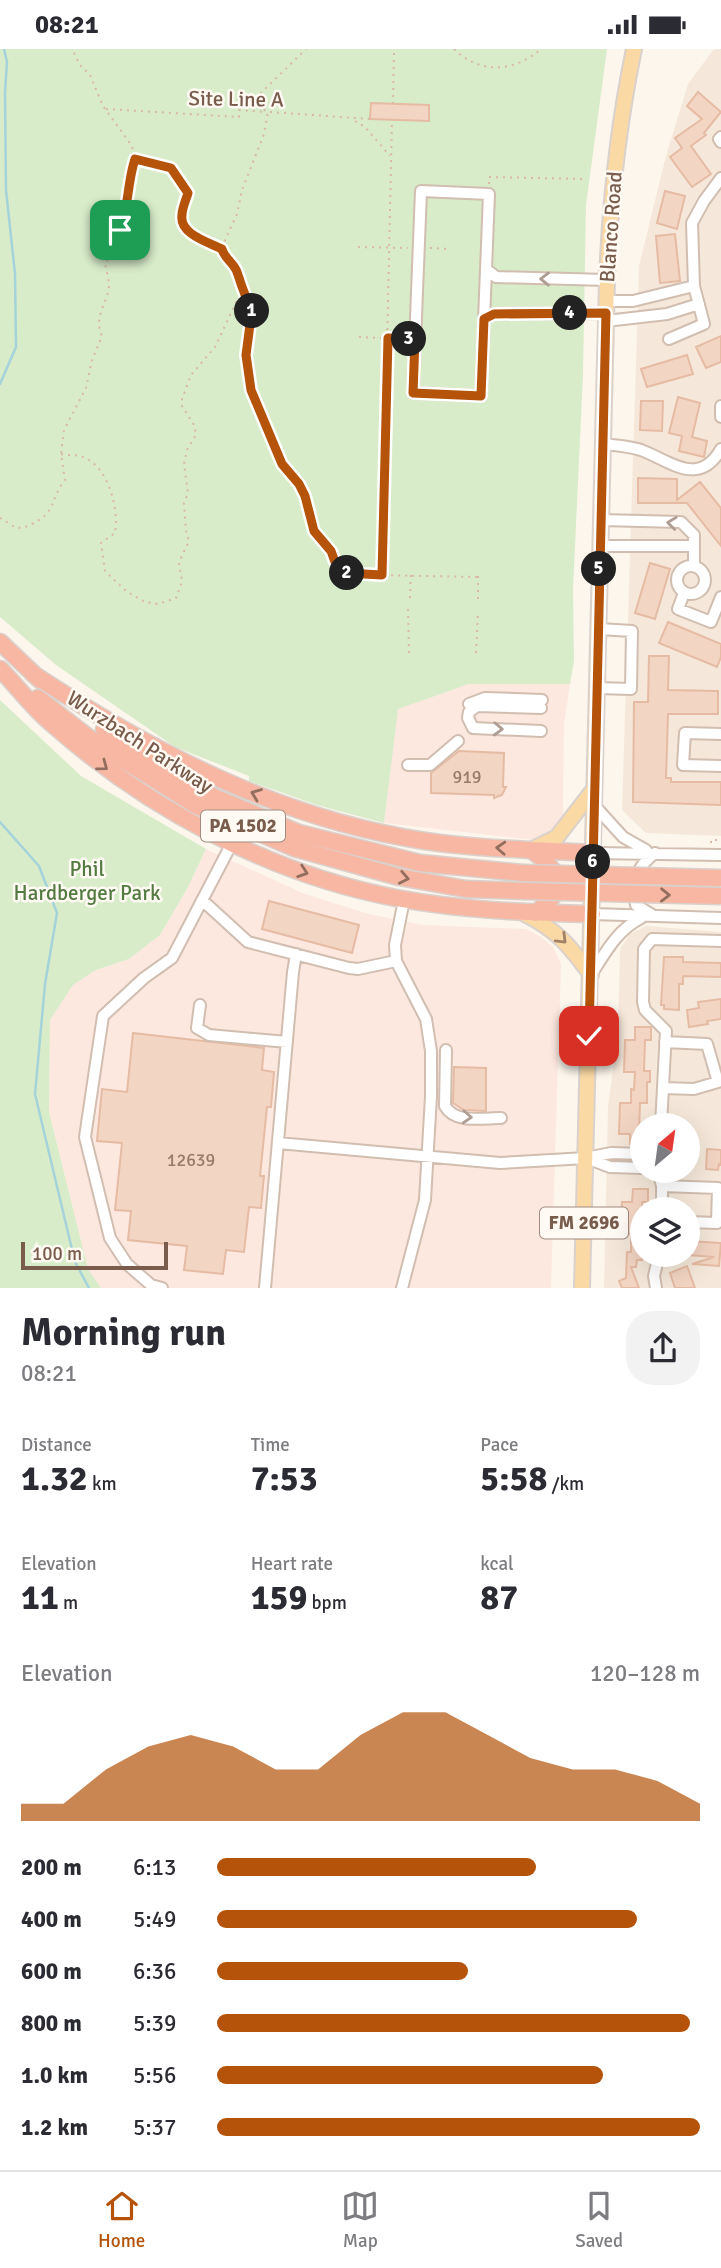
<!DOCTYPE html>
<meta charset="utf-8">
<style>
:root{--surface:#fff;--page:#f2f2f3;--text:#2b2b33;--muted:#7c7c81;--line:#e1e1e2;--accent:#b45309}
body{margin:0;font-family:Signika,sans-serif;background:var(--page);color:var(--text);height:100vh;display:flex;flex-direction:column;font-size:26px;white-space:nowrap}
*{box-sizing:border-box;margin:0}
p{font-size:23px;color:var(--muted)}
.icon{flex:none;width:38px;height:38px;fill:none;stroke:currentColor;stroke-width:2;stroke-linecap:round;stroke-linejoin:round}
.map{position:relative;height:1239px;overflow:hidden}
.side{display:flex;flex-direction:column;background:var(--surface);flex:1}
.side>*{flex:none}
.needle{width:46px;rotate:29deg}
.controls{position:absolute;left:630px;top:1064px;display:grid;gap:14px}
.controls a{display:grid;place-items:center;width:70px;height:70px;border-radius:50%;background:var(--surface);box-shadow:0 7px 28px #0002;font-size:35px}
.scale{position:absolute;left:21px;bottom:18px;width:147px;box-sizing:border-box;padding-left:7px;border:4px solid #7a5c4d;border-top:0;font-size:19px;line-height:24px;white-space:nowrap;color:#7a5c4d;-webkit-text-stroke:5px #fffaf3;paint-order:stroke}
.pin{position:absolute;display:grid;place-items:center;width:60px;height:60px;color:#fff;margin:-30px;border-radius:14px;box-shadow:0 4px 10px #0006}
.km{position:absolute;width:35px;height:35px;margin:-18px;border-radius:50%;background:#222;color:#fff;font-size:19px;line-height:35px;text-align:center}
.round{display:grid;place-items:center;flex:none;width:74px;height:74px;border-radius:28px;background:var(--page)}
.head{display:flex;align-items:center;justify-content:space-between;height:119px;padding:0 21px}
h1{font-size:38px;font-weight:700;line-height:52px}
.stats{display:grid;grid-template-columns:repeat(3,1fr);gap:10px;height:119px;padding:7px 21px}
.stats div{display:grid;align-content:center}
.stats b{font-size:35px;font-weight:700}
.stats small{font-size:19px;font-weight:400}
.stats p{font-size:19px}
.chart{height:196px;padding:14px 21px}
.chart p{display:flex;justify-content:space-between}
.chart svg{width:100%;height:126px;margin-top:7px;fill:var(--accent);opacity:.7}
ul{padding:0 21px;list-style:none;font-size:23px}
li{display:grid;grid-template-columns:112px 84px 1fr;align-items:center;height:52px}
li i{height:18px;border-radius:9px;background:var(--accent)}
.status{display:flex;justify-content:space-between;align-items:center;height:49px;padding:0 35px;background:var(--surface);direction:ltr}
.status svg{height:19px;fill:currentColor}
.tab-bar{display:flex;justify-content:space-around;align-items:center;height:98px;border-top:2px solid var(--line);background:var(--surface);font-size:19px;color:var(--muted)}
.tab-bar a{display:grid;justify-items:center;gap:4px}
.tab-bar .on{color:var(--accent)}
.map>svg:first-child{display:block}
.residential{fill:#f5e8da;fill-rule:evenodd}
.commercial{fill:#fde8e0}
.green{fill:#d8ecc9}
.lines{fill:none;stroke-linecap:round;stroke-linejoin:round}
.stream{stroke:#a5d3da;stroke-width:2.5}
.building{fill:#f3d5c3;stroke:#e6bba3;stroke-width:2}
.minor-casing{stroke:#d1beb0;stroke-width:14}
.major-casing{stroke:#dad1cd;stroke-width:18}
.highway-casing{stroke:#dad1cd;stroke-width:19}
.path{stroke:#d9b8a5;stroke-width:2;stroke-dasharray:2 5;stroke-linecap:butt}
.minor{stroke:#fff;stroke-width:10}
.major{stroke:#fbd9a5;stroke-width:14}
.highway{stroke:#f7b7a3;stroke-width:16}
.highway-bridge-casing{stroke:#dad1cd;stroke-width:19;stroke-linecap:butt}
.highway-bridge{stroke:#f7b7a3;stroke-width:16}
.oneway{stroke:#af9d94}
.oneway2{stroke:#936e5e}
.oneway3{stroke:#a18267}
.route-casing{stroke:#fff;stroke-width:14}
.route{stroke:#b45309;stroke-width:9}
.labels{text-anchor:middle;dominant-baseline:central;stroke-width:5;stroke-linejoin:round;paint-order:stroke}
.number-label{font-size:18px;fill:#987a6a}
.shield{fill:#fffaf3;stroke:#a28b7f;stroke-width:2}
.shield-label{font-size:19px;font-weight:bold;fill:#7a5c4d}
.street-label{font-size:21px;fill:#7a5c4d;stroke:#fffaf3}
.park-label{font-size:21px;fill:#537a41;stroke:#fffaf3}
</style>
<div class="status"><b>08:21</b><svg viewBox="0 0 49 12"><path d="M0 12V9h3v3zM5 12V6h3v6zM10 12V3h3v9zM15 12V0h3v12zM26 1h20v11H26zM47 4h2v5h-2z"/></svg></div>
<div class="map">
<svg width="721" height="1239" viewBox="0 0 721 1239">
<rect width="100%" height="100%" fill="#fdf6ec"/>
<path class="residential" d="M714 0H721V787L646 784 622 761 639 217 666 107 688 35Z
M646 877 721 883V1239H604L608 1058 618 982 620 900 630 885ZM642 1076H688V1122H642ZM642 1160H688V1206H642Z"/>
<path class="commercial" d="M469 635H570L564 676 563 765 557 777 546 787 534 791 384 774 397 660Z
M206 800 305 845 369 865 423 876 526 880 541 888 553 898 561 915 551 1239H101L88 1220 49 1063 50 971 73 936 96 921 129 910 160 886 187 840Z"/>
<path class="green" d="M0 0H607L586 156 583 326 573 540 574 612 570 635H469L398 660 384 774 317 756 249 732V727L175 698 56 616 0 568Z
M0 651 81 727 206 800 187 840 160 886 129 910 96 921 73 936 50 971 49 1063 88 1220 101 1239H0Z"/>
<g class="lines">
<path class="stream" d="M0 335 16 298 15 225 6 141 5 43 7 13 4 0
M0 773 39 817 57 864 45 935 35 1045 75 1213 89 1239"/>
</g>
<path class="building" d="M698 43 721 63 704 84 706 86 691 97 711 125 692 138 670 108 682 99 675 89 702 70 687 57Z
M371 54 429 56V72L370 70Z
M665 142 685 147 677 180 657 174Z
M675 185 680 232 660 234 656 187Z
M721 287V313L706 319 696 298Z
M687 306 693 325 647 338 641 320Z
M678 348 700 354 692 388 707 392 704 408 679 402 682 387 669 384Z
M641 352H663L662 382 640 381Z
M638 429 677 430V451L700 433 721 459V497L687 454H638Z
M650 514 670 520 655 570 635 564Z
M668 573 721 595V608L717 618 659 594Z
M649 607H669L668 641 718 642V665H668L666 729H671V733H721V756L633 753 634 653H648Z
M459 702 504 704 503 738H506L502 746 494 749V746L431 744V724Z
M269 852 359 876 352 904 262 880Z
M664 908H683V913L721 914V928L683 927V935H679V961L664 960V956H661Z
M721 950V970L707 972 708 975 689 978 687 961 699 959 698 953Z
M635 978H651V991H645L644 1022H650V1033H647V1054H640L639 1085H642V1096L630 1095V1085H619L620 1054H631V1040L634 1041 635 1023H624L625 991H635Z
M133 984 264 999 262 1021 274 1023 271 1058H267L260 1127H264L261 1159 249 1158 244 1203 226 1201 223 1225 184 1221 187 1197 128 1191 131 1162 115 1161 122 1094 97 1092 102 1040 127 1043Z
M454 1018 486 1019V1062L464 1061 453 1054Z
M707 1100 721 1101V1116L719 1115 718 1121 706 1120Z
M633 1140H648V1153H642V1211H637L636 1218H631L639 1239H622L619 1232 626 1229 627 1203H631V1185L621 1184 622 1153H632Z
M688 1192 721 1194 719 1217 692 1215 714 1208 688 1206Z
M687 1217 695 1239H675L670 1224Z"/>
<g class="lines">
<g class="minor-casing">
<path id="minor" d="M721 88 719 90 721 93
M421 142 489 145 481 347 413 344Z
M486 220 496 228 607 231
M606 252H633L694 237
M484 270 494 265 606 264
M606 272 667 265 699 255
M669 290 704 275 694 237 692 174 704 152 721 129
M721 357V368
M603 395C615 396 629 397 641 401 670 412 699 439 721 400
M601 471 681 473 694 486V516
M600 497H694
M677 531a14 14 0 1 1 28 0a14 14 0 1 1-28 0Z
M684 544 678 560 711 573 721 548
M597 639 631 640 632 582 599 580
M469 655 485 649 542 651
M541 682 473 679 468 669 469 663 477 657 541 659
M721 685 685 684 683 716 721 717
M408 716H430L458 692
M594 756 623 788 646 801
M594 804 721 806
M202 851 248 893 349 919 358 920 396 912
M592 865 721 869
M654 867 636 856C629 834 638 817 655 804
M591 926C605 904 617 881 641 869
M200 956 197 979 209 986 287 993
M446 1001 445 1057C455 1075 483 1069 501 1069
M663 1039 694 1040 718 1033 707 995 665 993
M661 1076 666 982 645 961 643 953 644 900 652 890 721 892
M278 1094 500 1114 586 1109 611 1104 642 1105
M589 1110 610 1118 642 1119
M658 1122 662 1137V1160
M662 1137 718 1139 717 1174 688 1173
M162 1239 151 1236 127 1215 110 1189 85 1088 103 967 144 929 172 909 232 794
M265 1239 293 923 296 905
M402 1239 425 1151 431 1047V1002L426 970 396 912 395 896 404 851
M656 1239 654 1227 659 1206"/>
</g>
<g class="major-casing">
<path id="major" d="M531 801 557 788 594 740
M523 864C557 881 569 896 591 926
M582 1239 607 231C610 153 618 77 634 0"/>
</g>
<g class="highway-casing">
<path id="highway" d="M0 593 40 631
M0 620C17 637 32 658 51 674 147 759 269 825 396 849 461 861 526 864 592 865
M33 625C153 704 281 770 425 792 480 800 538 801 594 804
M38 649 93 692 197 757 294 799 399 828 466 840 523 842
M104 681 141 706 214 748 299 784 420 814 523 824
M531 801C561 822 569 841 535 864"/>
</g>
<path class="path" d="M454 0C481 26 514 23 541 0
M393 55 394 0
M106 60 239 68V61L265 63
M270 63 370 70
M355 72 365 78 390 107
M136 110C164 115 175 118 188 144 186 151 182 160 181 167 180 185 208 193 221 199
M489 135V128L586 130
M358 198 408 199
M430 199 449 200
M242 244 252 259 246 305 251 341 282 415 299 435 305 447 314 482 331 502 338 521C350 526 362 522 374 526L478 528
M359 288 403 290
M61 405C69 407 76 405 83 408 109 418 119 460 115 484L101 494 105 522 126 542 145 553 158 555 176 549 182 533 179 513 189 492 186 482 184 454 188 444 184 415 187 401 196 386 194 376 182 357V350L191 326 215 298 241 243 237 221 223 205 221 200 237 165 242 141 264 85 268 63 259 58 260 45 306 0
M0 469C5 471 10 476 15 478 21 480 26 478 32 475 58 462 49 451 65 431L61 405 64 381 86 339 92 311 102 287C93 268 108 253 109 237 109 230 106 221 105 214L121 191 120 181 127 161 129 130 135 110 132 97 103 57 90 26 80 16 72 0
M382 526 392 71
M410 549 411 522
M478 550V524
M408 560 409 605
M476 604 478 562
M711 794V791H721"/>
<use href="#minor" class="minor"/>
<use href="#major" class="major"/>
<use href="#highway" class="highway"/>
<g class="highway-bridge-casing">
<path id="highway-bridge" d="M523 824 721 829
M523 842 721 847"/>
</g>
<use href="#highway-bridge" class="highway-bridge"/>
</g>
<defs><path id="oneway-chevron" d="M-2-3.5L2.5 0L-2 3.5" fill="none" stroke-width="1.6" stroke-linecap="round" stroke-linejoin="round" transform="scale(1.75)"/></defs>
<g class="oneway">
<use href="#oneway-chevron" transform="translate(545 230) rotate(-179)"/>
<use href="#oneway-chevron" transform="translate(672 474) rotate(-173)"/>
<use href="#oneway-chevron" transform="translate(498 680) rotate(2)"/>
<use href="#oneway-chevron" transform="translate(467 1068) rotate(3)"/>
</g>
<g class="oneway2">
<use href="#oneway-chevron" transform="translate(103 717) rotate(37)"/>
<use href="#oneway-chevron" transform="translate(256 745) rotate(-159)"/>
<use href="#oneway-chevron" transform="translate(501 799) rotate(-177)"/>
<use href="#oneway-chevron" transform="translate(303 823) rotate(19)"/>
<use href="#oneway-chevron" transform="translate(404 829) rotate(11)"/>
<use href="#oneway-chevron" transform="translate(665 846) rotate(1)"/>
</g>
<use class="oneway3" href="#oneway-chevron" transform="translate(562 890) rotate(45)"/>
<g class="lines">
<g class="route-casing">
<path id="route" d="M120 181C129 158 127 134 135 110L171 119 188 144C186 151 182 159 182 166 179 185 208 193 222 200 224 209 234 214 237 223 243 239 242 243 252 260L246 306 251 341 282 415 299 435 305 447 314 482 331 502 338 521 346 524 382 526 388 289 415 290 413 344 481 347 484 270 494 265 606 264 589 987"/>
</g>
<use href="#route" class="route"/>
</g>
<g class="labels">
<g class="number-label">
<text x="467" y="728">919</text>
<text x="191" y="1111">12639</text>
</g>
<g class="shield">
<rect x="201" y="761.5" width="84" height="31" rx="5"/>
<rect x="540" y="1158.5" width="88" height="31" rx="5"/>
</g>
<g class="shield-label">
<text x="243" y="777">PA 1502</text>
<text x="584" y="1174">FM 2696</text>
</g>
<g class="street-label">
<text transform="translate(236 50) rotate(1)">Site Line A</text>
<text transform="translate(611 178) rotate(-86)">Blanco Road</text>
<text transform="translate(140 693) rotate(33)">Wurzbach Parkway</text>
</g>
<g class="park-label">
<text x="87" y="820">Phil<tspan x="87" dy="24">Hardberger Park</tspan></text>
</g>
</g>
</svg>
<div class="controls">
<a><svg class="needle" viewBox="-14 -14 28 28"><path d="M0-13l5 13h-10z" fill="#e53935"/><path d="M0 13l5-13h-10z" fill="#7c7c81"/></svg></a>
<a><svg class="icon" aria-label="layers" viewBox="0 0 24 24"><path d="M12 4l9 5-9 5-9-5zM3 14l9 5 9-5"/></svg></a>
</div>
<div class="scale">100 m</div>
<div class="pin" style="left:120px;top:181px;background:#1e9e55"><svg class="icon" aria-label="arrive" viewBox="0 0 24 24"><path d="M6 21V4h12l-3 4 3 4H6"/></svg></div>
<div class="pin" style="left:589px;top:987px;background:#d93025"><svg class="icon" aria-label="check" viewBox="0 0 24 24"><path d="M5 12l5 5 9-10"/></svg></div>
<b class="km" style="left:252px;top:262px">1</b>
<b class="km" style="left:347px;top:524px">2</b>
<b class="km" style="left:409px;top:290px">3</b>
<b class="km" style="left:570px;top:264px">4</b>
<b class="km" style="left:599px;top:520px">5</b>
<b class="km" style="left:593px;top:813px">6</b>
</div>
<section class="side">
<div class="head"><div><h1>Morning run</h1><p>08:21</p></div><a class="round"><svg class="icon" aria-label="share" viewBox="0 0 24 24"><path d="M12 15V3M7 8l5-5 5 5M5 13v7h14v-7"/></svg></a></div>
<div class="stats">
<div><p>Distance</p><b>1.32<small> km</small></b></div>
<div><p>Time</p><b>7:53</b></div>
<div><p>Pace</p><b>5:58<small> /km</small></b></div>
</div>
<div class="stats">
<div><p>Elevation</p><b>11<small> m</small></b></div>
<div><p>Heart rate</p><b>159<small> bpm</small></b></div>
<div><p>kcal</p><b>87</b></div>
</div>
<div class="chart"><p><span>Elevation</span>120–128 m</p>
<svg viewBox="0 0 160 44" preserveAspectRatio="none"><path d="M0 44V38L10 38L20 26L30 18L40 14L50 18L60 26L70 26L80 14L90 6L100 6L110 14L120 22L130 26L140 26L150 30L160 38V44z"/></svg>
</div>
<ul>
<li><b>200 m</b>6:13<i style="width:66%"></i></li>
<li><b>400 m</b>5:49<i style="width:87%"></i></li>
<li><b>600 m</b>6:36<i style="width:52%"></i></li>
<li><b>800 m</b>5:39<i style="width:98%"></i></li>
<li><b>1.0 km</b>5:56<i style="width:80%"></i></li>
<li><b>1.2 km</b>5:37<i style="width:100%"></i></li>
</ul>
</section>
<nav class="tab-bar">
<a class="on"><svg class="icon" aria-label="home" viewBox="0 0 24 24"><path d="M3 11l9-7 9 7M6 9v11h12V9"/></svg>Home</a>
<a><svg class="icon" aria-label="map" viewBox="0 0 24 24"><path d="M3 6l6-2 6 2 6-2v14l-6 2-6-2-6 2zM9 4v14M15 6v14"/></svg>Map</a>
<a><svg class="icon" aria-label="saved" viewBox="0 0 24 24"><path d="M7 4h10v16l-5-4-5 4z"/></svg>Saved</a>
</nav>
